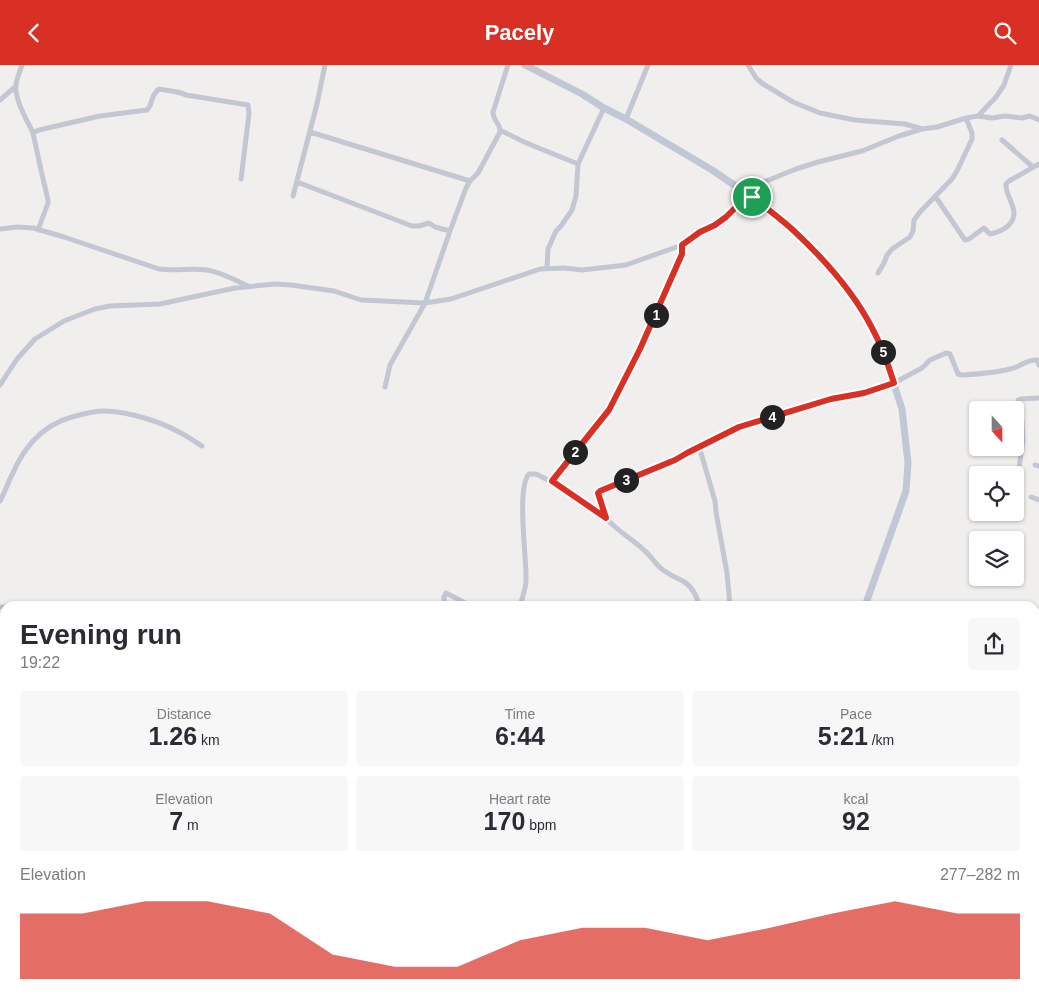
<!DOCTYPE html>
<meta charset="utf-8">
<style>
:root{--surface:#fff;--page:#f7f7f7;--text:#2b2b33;--muted:#7c7c81;--accent:#d93025}
body{margin:0;font-family:Helvetica,sans-serif;background:var(--page);color:var(--text);height:100vh;display:flex;flex-direction:column;font-size:19px;white-space:nowrap}
*{box-sizing:border-box;margin:0}
p{font-size:16px;color:var(--muted)}
.icon{flex:none;width:28px;height:28px;fill:none;stroke:currentColor;stroke-width:2;stroke-linecap:round;stroke-linejoin:round}
.map{position:relative;flex:1;overflow:hidden}
.sheet{position:absolute;left:0px;top:536px;width:1040px;height:406px;display:flex;flex-direction:column;background:var(--surface);border-radius:15px 15px 0 0;box-shadow:0 1px 4px #0004}
.sheet>*{flex:none}
.needle{width:32px;rotate:159deg}
.tools{position:absolute;left:969px;top:336px;display:grid;gap:10px}
.tools a{display:grid;place-items:center;width:55px;height:55px;border-radius:5px;background:var(--surface);box-shadow:0 1px 4px #0004;font-size:25px}
.pin{position:absolute;display:grid;place-items:center;width:42px;height:42px;color:#fff;margin:-21px;border:2px solid #fff;border-radius:50%;box-shadow:0 1px 5px #0007}
.km{position:absolute;width:25px;height:25px;margin:-12px;border-radius:50%;background:#222;color:#fff;font-size:14px;line-height:25px;text-align:center}
.round{display:grid;place-items:center;flex:none;width:52px;height:52px;border-radius:5px;background:var(--page)}
.overview{display:flex;align-items:center;justify-content:space-between;height:85px;padding:0 20px}
h1{font-size:28px;font-weight:600;line-height:38px}
.figures{display:grid;grid-template-columns:repeat(3,1fr);gap:8px;height:85px;padding:5px 20px}
.figures div{display:grid;align-content:center;border-radius:5px;background:var(--page);text-align:center}
.figures b{font-size:25px;font-weight:600}
.figures small{font-size:14px;font-weight:400}
.figures p{font-size:14px}
.chart{height:140px;padding:10px 20px}
.chart p{display:flex;justify-content:space-between}
.chart svg{width:100%;height:90px;margin-top:5px;fill:var(--accent);opacity:.7}
header{display:flex;justify-content:space-between;align-items:center;height:65px;padding:0 20px;background:var(--accent);color:#fff;font-size:22px;font-weight:600}
.map>svg:first-child{display:block}
.lines{fill:none;stroke-linecap:round;stroke-linejoin:round}
.stream{stroke:#90bfe4;stroke-width:2}
.street{stroke:#c3c7d2;stroke-width:5}
.secondary{stroke:#c2c7d5;stroke-width:7}
.route-casing{stroke:#fff;stroke-width:10}
.route{stroke:#d93025;stroke-width:6}
</style>
<header><svg class="icon" aria-label="back" viewBox="0 0 24 24"><path d="M15 5l-7 7 7 7"/></svg>Pacely<svg class="icon" aria-label="search" viewBox="0 0 24 24"><circle cx="10" cy="10" r="6"/><path d="M15 15l6 6"/></svg></header>
<div class="map">
<svg width="1039" height="942" viewBox="0 0 1039 942">
<rect width="100%" height="100%" fill="#f0efee"/>
<g class="lines">
<path class="stream" d="M1035 693 1039 687
M721 942 733 938"/>
<path class="street" d="M22 0C20 6 17 13 16 19 14 34 27 55 33 68L39 65 100 51 147 45C154 38 149 32 159 24 168 26 178 26 186 30L248 40 249 49 241 114
M748 0 756 13 763 19 793 37 820 48 855 55 905 59 922 64 937 62 966 53 978 51 996 32 1004 20 1011 0
M0 35 16 21
M978 51 992 53 1005 51 1022 53 1030 51 1039 55
M626 54 648 0
M500 65 524 77 578 99
M310 67 470 116
M33 68 41 105 48 135V138L38 165
M1002 75 1033 102
M297 117 412 161H419L429 158 435 162 450 166
M293 131 317 39 325 0
M935 131 965 175 969 174 984 163 990 169C996 168 1003 165 1008 161 1023 146 1005 134 1006 119L1009 116 1039 99
M0 164 17 162 33 163 64 172 159 204C175 206 192 203 207 205 221 207 235 215 248 221
M547 203 548 184 556 166 561 161 572 145 576 131 578 99 604 43
M878 208 884 198 887 190 892 184 910 172 913 166 914 155 920 147 952 114 957 106 972 74V68L966 53
M0 320 17 294 35 274 64 256 95 244 110 241 160 239 235 223 275 219 291 220 320 224 334 226 361 235 425 238 451 234 540 204 564 203 582 205 626 200 682 180 700 167 715 160 726 152 738 140 752 132 764 117 796 104 818 97 862 86 899 71 922 64
M385 322 390 300 425 238 450 166 466 123 470 116 478 108 500 67C501 59 493 56 493 47L508 0
M699 381 715 436 716 447 727 508 730 541
M1035 400 1039 401
M1018 410 1023 376 1022 356 1018 340V335L1021 334 1039 333
M552 417 606 453
M1031 432 1039 435
M0 436C5 427 8 417 13 408 18 396 25 385 33 376 44 364 57 356 72 352 83 349 95 345 106 346 129 347 159 356 179 367 187 371 195 377 202 381
M445 541 444 532 446 528 471 541
M520 541C522 533 526 524 526 515 527 494 516 423 529 409H536L552 417 609 345 640 284 682 189V180
M700 541C696 531 693 522 683 516 676 513 670 510 663 505 656 500 652 492 645 486 634 475 617 466 607 454 602 448 600 436 598 428L600 426 675 395 687 388 739 362 831 334 864 329 894 318 922 303 930 295 946 288 950 289 958 309 962 310C978 309 995 308 1010 304 1021 302 1024 295 1037 295L1039 300
M784 541 793 540 801 541
M0 542H5
M0 650H5
M0 725 5 733
M0 792 5 791
M1035 910 1039 909
M230 938 231 942
M863 938V942
M619 942 624 938
M948 942 957 938"/>
<path class="secondary" d="M525 0 582 29 604 43 626 54 712 105 752 132 793 165 833 206 856 236 872 261 887 298 902 344 908 398 906 426 865 541
M1035 870H1039
M788 938 800 942
M805 942 840 938"/>
</g>
<g class="lines">
<g class="route-casing">
<path id="route" d="M752 132C766 143 781 154 794 166 823 193 852 225 871 261 881 279 888 299 894 318L864 328 831 334 739 362 687 388 675 395 600 426 598 428 606 453 552 416 609 345 640 284 682 189V180L700 167 715 160 726 152 738 140Z"/>
</g>
<use href="#route" class="route"/>
</g>
</svg>
<div class="tools">
<a><svg class="needle" viewBox="-14 -14 28 28"><path d="M0-13l5 13h-10z" fill="#e53935"/><path d="M0 13l5-13h-10z" fill="#7c7c81"/></svg></a>
<a><svg class="icon" aria-label="locate" viewBox="0 0 24 24"><circle cx="12" cy="12" r="6"/><path d="M12 2v4M12 18v4M2 12h4M18 12h4"/></svg></a>
<a><svg class="icon" aria-label="layers" viewBox="0 0 24 24"><path d="M12 4l9 5-9 5-9-5zM3 14l9 5 9-5"/></svg></a>
</div>
<div class="pin" style="left:752px;top:132px;background:#1e9e55"><svg class="icon" aria-label="arrive" viewBox="0 0 24 24"><path d="M6 21V4h12l-3 4 3 4H6"/></svg></div>
<b class="km" style="left:656px;top:250px">1</b>
<b class="km" style="left:575px;top:387px">2</b>
<b class="km" style="left:626px;top:415px">3</b>
<b class="km" style="left:772px;top:352px">4</b>
<b class="km" style="left:883px;top:287px">5</b>
<section class="sheet">
<div class="overview"><div><h1>Evening run</h1><p>19:22</p></div><a class="round"><svg class="icon" aria-label="share" viewBox="0 0 24 24"><path d="M12 15V3M7 8l5-5 5 5M5 13v7h14v-7"/></svg></a></div>
<div class="figures">
<div><p>Distance</p><b>1.26<small> km</small></b></div>
<div><p>Time</p><b>6:44</b></div>
<div><p>Pace</p><b>5:21<small> /km</small></b></div>
</div>
<div class="figures">
<div><p>Elevation</p><b>7<small> m</small></b></div>
<div><p>Heart rate</p><b>170<small> bpm</small></b></div>
<div><p>kcal</p><b>92</b></div>
</div>
<div class="chart"><p><span>Elevation</span>277–282 m</p>
<svg viewBox="0 0 160 44" preserveAspectRatio="none"><path d="M0 44V12L10 12L20 6L30 6L40 12L50 32L60 38L70 38L80 25L90 19L100 19L110 25L120 19L130 12L140 6L150 12L160 12V44z"/></svg>
</div>
</section>
</div>
